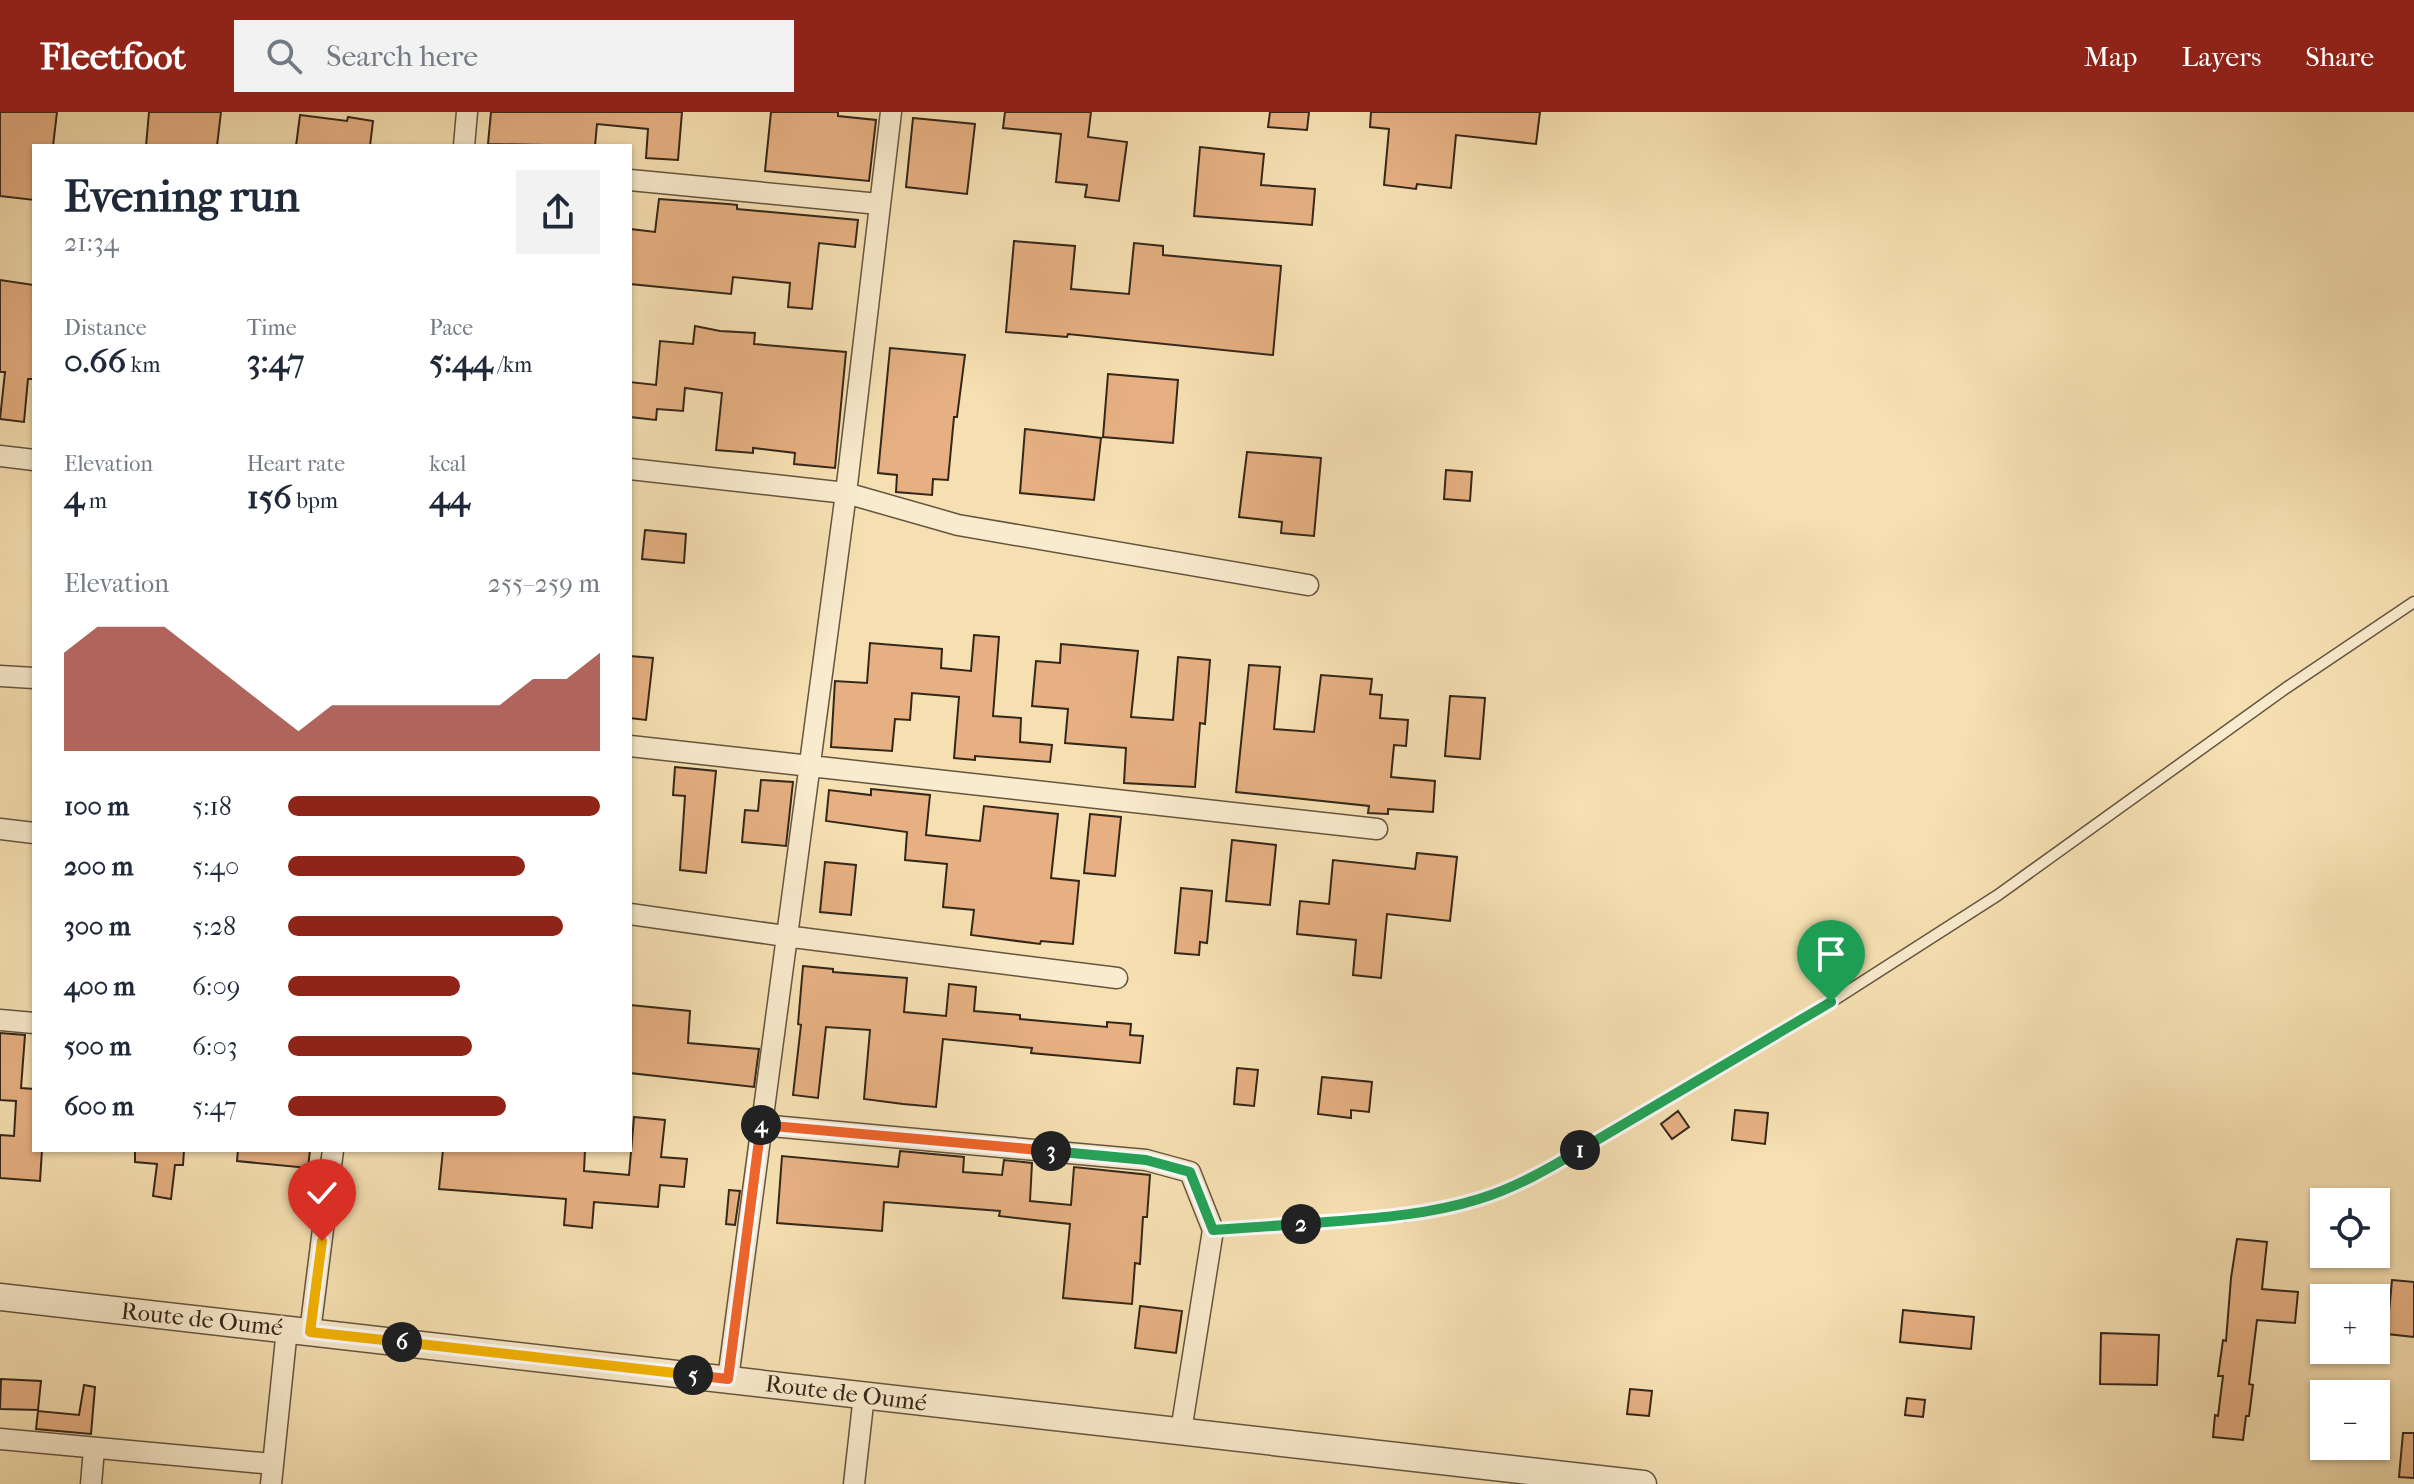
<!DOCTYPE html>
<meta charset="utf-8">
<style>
:root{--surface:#fff;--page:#f2f2f3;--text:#1f2937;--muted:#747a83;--accent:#8f2418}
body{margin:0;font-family:"IM FELL French Canon",serif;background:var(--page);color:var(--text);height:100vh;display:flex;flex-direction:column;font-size:30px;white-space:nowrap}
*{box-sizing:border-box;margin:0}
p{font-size:26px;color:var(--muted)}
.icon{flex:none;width:44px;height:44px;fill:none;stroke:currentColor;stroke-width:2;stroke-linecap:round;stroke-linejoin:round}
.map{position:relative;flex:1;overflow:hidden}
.details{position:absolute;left:32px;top:32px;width:600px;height:1008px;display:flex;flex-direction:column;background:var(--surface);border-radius:0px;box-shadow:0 2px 6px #0004}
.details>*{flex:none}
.buttons{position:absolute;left:2310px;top:1076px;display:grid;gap:16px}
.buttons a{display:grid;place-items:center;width:80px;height:80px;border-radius:0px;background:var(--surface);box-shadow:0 2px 6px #0004;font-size:40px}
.pin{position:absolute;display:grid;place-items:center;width:68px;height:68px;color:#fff;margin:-82px -34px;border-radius:50% 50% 50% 0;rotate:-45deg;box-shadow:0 0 8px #0007}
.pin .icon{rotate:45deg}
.km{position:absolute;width:40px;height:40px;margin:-20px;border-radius:50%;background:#222;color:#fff;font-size:22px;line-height:40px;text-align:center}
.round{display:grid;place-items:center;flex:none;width:84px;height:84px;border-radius:0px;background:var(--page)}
.head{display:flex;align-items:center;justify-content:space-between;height:136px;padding:0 32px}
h1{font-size:44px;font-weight:700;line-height:60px}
.metrics{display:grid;grid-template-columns:repeat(3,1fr);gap:12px;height:136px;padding:8px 32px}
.metrics div{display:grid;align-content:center}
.metrics b{font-size:34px;font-weight:700}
.metrics small{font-size:22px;font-weight:400}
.metrics p{font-size:22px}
.chart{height:224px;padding:16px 32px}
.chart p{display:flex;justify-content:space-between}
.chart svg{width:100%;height:144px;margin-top:8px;fill:var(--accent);opacity:.7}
ul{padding:0 32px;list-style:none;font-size:26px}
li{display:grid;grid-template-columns:128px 96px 1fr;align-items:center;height:60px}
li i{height:20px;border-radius:10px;background:var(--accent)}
header{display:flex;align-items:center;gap:48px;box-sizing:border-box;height:112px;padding:0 40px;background:var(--accent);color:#fff}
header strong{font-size:38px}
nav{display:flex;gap:44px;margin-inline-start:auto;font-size:28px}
.search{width:560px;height:72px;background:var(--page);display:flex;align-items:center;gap:20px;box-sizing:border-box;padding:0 28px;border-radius:0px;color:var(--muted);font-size:30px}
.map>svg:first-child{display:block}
.building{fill:#e6b082;stroke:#34271a;stroke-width:2}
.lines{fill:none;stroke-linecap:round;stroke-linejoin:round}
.service-casing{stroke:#645540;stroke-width:13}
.minor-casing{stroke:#645540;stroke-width:23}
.tertiary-casing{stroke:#645540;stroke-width:29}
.service{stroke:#f9ebcd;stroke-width:10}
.minor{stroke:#f9ebcd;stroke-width:20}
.tertiary{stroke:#f9ebcd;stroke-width:26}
.split-1-casing{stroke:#fff;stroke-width:16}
.split-2-casing{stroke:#fff;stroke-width:16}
.split-3-casing{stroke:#fff;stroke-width:16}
.split-4-casing{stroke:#fff;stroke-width:16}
.split-5-casing{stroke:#fff;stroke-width:16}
.split-6-casing{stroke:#fff;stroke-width:16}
.split-7-casing{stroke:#fff;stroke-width:16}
.split-1{stroke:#22a559;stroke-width:10}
.split-2{stroke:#22a559;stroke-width:10}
.split-3{stroke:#22a559;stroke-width:10}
.split-4{stroke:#f0652b;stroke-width:10}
.split-5{stroke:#f0652b;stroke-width:10}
.split-6{stroke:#f5b400;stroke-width:10}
.split-7{stroke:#f5b400;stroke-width:10}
.labels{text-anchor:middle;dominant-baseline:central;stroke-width:6;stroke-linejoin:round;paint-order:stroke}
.street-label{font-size:24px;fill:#34271a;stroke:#f9ebcd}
</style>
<header>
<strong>Fleetfoot</strong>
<div class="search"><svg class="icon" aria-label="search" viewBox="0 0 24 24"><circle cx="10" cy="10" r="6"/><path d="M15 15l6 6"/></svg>Search here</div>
<nav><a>Map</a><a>Layers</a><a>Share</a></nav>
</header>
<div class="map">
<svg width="2414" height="1372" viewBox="0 0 2414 1372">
<rect width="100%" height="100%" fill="#f6e0b2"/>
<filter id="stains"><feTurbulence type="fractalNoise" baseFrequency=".0025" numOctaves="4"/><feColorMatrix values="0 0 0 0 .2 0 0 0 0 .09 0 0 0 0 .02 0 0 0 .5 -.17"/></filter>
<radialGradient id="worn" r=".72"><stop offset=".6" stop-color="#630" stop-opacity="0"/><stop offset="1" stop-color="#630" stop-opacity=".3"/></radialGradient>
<path class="building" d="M0 0H57L53 34H34V88L0 84Z
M149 0H221L217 34H146Z
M491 0H682L678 48 646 46 648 17 597 12 595 34 488 32Z
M771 0H838V4L876 8 869 69 765 59Z
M1005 0H1091L1088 25 1127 30 1119 89 1085 85 1087 73 1056 70 1061 22 1003 16Z
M1270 0H1309L1307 18 1268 15Z
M1371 0H1540L1536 32 1456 23 1451 76 1417 72 1416 77 1384 73 1389 17 1370 15Z
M300 3 347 9 348 5 373 9 370 34H296Z
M913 6 975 12 967 82 906 75Z
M1200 35 1264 42 1261 73 1315 77 1312 113 1194 104Z
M659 87 728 92 737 93V97L858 108 855 135 819 131 812 197 788 195 790 171 733 165 731 182 630 172V117L655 120Z
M1014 129 1075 134 1071 177 1129 182 1134 131 1163 134V143L1281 154 1273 243 1068 222 1067 225 1006 220Z
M0 168 34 173V267H28L24 310 0 307 5 260H0Z
M695 214 720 219 755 221 754 232 846 240 835 356 794 352 795 341 753 336V341L716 338 722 281 685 276 683 299 657 297 656 308 630 305V270L656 273 660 229 693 232Z
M890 236 965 243 957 305H954L948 368 933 367 932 383 896 380 897 363 878 361Z
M1108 262 1178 268 1173 331 1103 325Z
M1025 317 1101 326 1094 388 1020 381Z
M1247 340 1321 346 1314 424 1281 421 1282 410 1239 405Z
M1446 358 1472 360 1470 389 1444 387Z
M645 418 686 422 684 451 642 447Z
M974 523 999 525 993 604 1021 606 1020 630 1052 633 1050 650 975 644V648L954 646 959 585 912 581 910 608 895 607 892 639 831 635 835 569 867 571 870 531 942 537 941 556 971 559Z
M1061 532 1138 539 1131 605 1173 608 1178 545 1210 548 1205 612 1200 611 1195 675 1124 671 1126 636 1065 631 1068 597 1032 594 1036 549 1060 551Z
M630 544 653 546 646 608 630 606Z
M1249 553 1280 555 1274 617 1314 620 1321 563 1372 567 1370 582 1382 583 1380 606 1408 608 1406 634 1394 633 1391 665 1435 669 1433 700 1388 697V702L1368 701 1369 694 1236 680Z
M1450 584 1485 586 1480 647 1445 644Z
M675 655 716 659 706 761 680 758 685 684 673 683Z
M761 668 793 670 786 734 742 730 745 698 758 699Z
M871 677 930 683 926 723 980 729 984 694 1058 702 1051 766 1079 769 1073 832 1041 829 1040 832 971 823 974 798 943 795 947 752 905 748 907 720 826 709 829 678 871 683Z
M1090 702 1121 705 1115 764 1084 761Z
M1232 728 1276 733 1270 793 1226 789Z
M1417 741 1457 745 1450 809 1387 802 1381 866 1353 863 1356 828 1297 822 1300 789 1329 792 1333 748 1415 757Z
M825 750 856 753 851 803 820 800Z
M1181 776 1212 779 1207 831 1200 830 1199 843 1175 841Z
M803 854 833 857V860L907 866 904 900 946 904 949 872 976 875 974 899 1020 903V907L1107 915V910L1131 912 1130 923 1143 924 1140 951 1031 941 1032 936 943 927 936 995 903 992 864 987 870 918 826 915 818 986 793 983 801 913 798 912Z
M630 893 690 899 688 931 759 937 754 975 630 961Z
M0 921 25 923 21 976 34 977V1038H42L40 1069 0 1066V1023L14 1024 16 989 0 988Z
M1237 956 1258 958 1254 994 1234 992Z
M1322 965 1372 970 1369 1000 1351 998V1006L1318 1002Z
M1735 998 1768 1001 1765 1032 1732 1028Z
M1678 999 1689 1015 1672 1027 1661 1012Z
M634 1005 665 1008 661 1045 687 1047 684 1075 660 1073 658 1095 594 1090 592 1116 564 1113 566 1087 439 1077 443 1038H585L584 1059 629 1063Z
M135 1038H184L183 1053H175L171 1087 153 1084 157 1052 135 1050Z
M238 1038H310L308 1056 237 1049Z
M900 1039 964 1045 963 1060 1002 1063 1004 1048 1032 1051 1030 1089 1071 1093 1074 1055 1150 1063 1147 1105H1143L1140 1152 1135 1151 1132 1192 1063 1186 1070 1112 999 1104 1000 1099 884 1090 882 1119 777 1111 782 1044 898 1055Z
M729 1078 740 1079 735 1113 726 1112Z
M2237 1127 2267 1130 2262 1177 2298 1180 2295 1211 2257 1208 2249 1272 2253 1273 2249 1304H2246L2243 1328 2213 1325 2215 1303 2218 1304 2223 1264H2218L2223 1228 2226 1229 2231 1166Z
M2392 1168 2414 1170V1225L2387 1222Z
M1140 1194 1182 1199 1176 1241 1135 1236Z
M1903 1198 1974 1205 1971 1237 1900 1230Z
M2101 1221 2159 1223 2157 1273 2100 1272Z
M1 1267 41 1269 38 1298 0 1297Z
M84 1273 95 1275 91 1322 36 1317 38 1299 79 1303Z
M1630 1277 1652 1279 1649 1304 1627 1302Z
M1907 1286 1925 1288 1923 1305 1905 1303Z
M2403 1321H2414V1366L2399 1365Z"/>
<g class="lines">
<g class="service-casing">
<path id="service" d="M1213 1118 1405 1104 1480 1087 1535 1064 1831 890 1998 783 2286 576 2414 490"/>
</g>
<g class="minor-casing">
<path id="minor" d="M464 34 467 0
M630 68 879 92
M0 344 34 348
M630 357 846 381 958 413 1308 473
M0 564 34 566
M630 634 1377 717
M0 717 34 721
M630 802 785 824 1117 866
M0 908 34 911
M761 1013 1146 1048 1190 1060 1213 1118 1181 1319
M310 1220 333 1038
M728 1267 846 381 891 0
M0 1327 273 1352
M91 1372 94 1337
M271 1372 287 1217
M854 1372 864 1283"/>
</g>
<g class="tertiary-casing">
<path id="tertiary" d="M0 1185 1643 1372"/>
</g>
<use href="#service" class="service"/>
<use href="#minor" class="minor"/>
<use href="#tertiary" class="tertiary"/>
</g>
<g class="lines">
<g class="split-1-casing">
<path id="split-1" d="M1580 1038 1831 890"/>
</g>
<g class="split-2-casing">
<path id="split-2" d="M1301 1112C1361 1107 1421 1105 1479 1087 1515 1076 1548 1057 1580 1038"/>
</g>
<g class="split-3-casing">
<path id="split-3" d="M1051 1039 1146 1048 1190 1060 1213 1118 1301 1112"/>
</g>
<g class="split-4-casing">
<path id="split-4" d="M761 1013 1051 1039"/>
</g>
<g class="split-5-casing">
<path id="split-5" d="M693 1263 728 1267 761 1013"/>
</g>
<g class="split-6-casing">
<path id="split-6" d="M402 1230 693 1263"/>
</g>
<g class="split-7-casing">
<path id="split-7" d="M322 1129 310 1220 402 1230"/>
</g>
<use href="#split-1" class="split-1"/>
<use href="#split-2" class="split-2"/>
<use href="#split-3" class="split-3"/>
<use href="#split-4" class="split-4"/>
<use href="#split-5" class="split-5"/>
<use href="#split-6" class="split-6"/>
<use href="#split-7" class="split-7"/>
</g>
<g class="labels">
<g class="street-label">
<text transform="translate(202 1207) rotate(6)">Route de Oumé</text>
<text transform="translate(846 1281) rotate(7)">Route de Oumé</text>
</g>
</g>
<rect width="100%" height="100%" filter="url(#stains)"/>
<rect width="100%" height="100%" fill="url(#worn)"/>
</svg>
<div class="buttons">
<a><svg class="icon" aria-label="locate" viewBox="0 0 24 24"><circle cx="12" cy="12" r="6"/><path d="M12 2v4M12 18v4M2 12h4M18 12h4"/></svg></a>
<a>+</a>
<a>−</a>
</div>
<div class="pin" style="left:1831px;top:890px;background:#1e9e55"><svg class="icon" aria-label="arrive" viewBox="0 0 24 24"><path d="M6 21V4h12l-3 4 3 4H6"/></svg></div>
<div class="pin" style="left:322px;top:1129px;background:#d93025"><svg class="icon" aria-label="check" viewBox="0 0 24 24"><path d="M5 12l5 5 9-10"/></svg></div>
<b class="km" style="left:1580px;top:1038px">1</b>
<b class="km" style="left:1301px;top:1112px">2</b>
<b class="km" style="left:1051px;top:1039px">3</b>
<b class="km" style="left:761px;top:1013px">4</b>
<b class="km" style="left:693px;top:1263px">5</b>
<b class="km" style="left:402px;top:1230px">6</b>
<section class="details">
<div class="head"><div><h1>Evening run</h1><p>21:34</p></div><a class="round"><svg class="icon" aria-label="share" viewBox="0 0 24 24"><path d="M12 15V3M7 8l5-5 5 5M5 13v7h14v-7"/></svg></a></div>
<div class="metrics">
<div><p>Distance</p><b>0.66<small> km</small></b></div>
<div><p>Time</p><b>3:47</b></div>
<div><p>Pace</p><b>5:44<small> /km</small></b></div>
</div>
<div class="metrics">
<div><p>Elevation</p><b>4<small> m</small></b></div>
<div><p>Heart rate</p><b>156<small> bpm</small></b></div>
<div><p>kcal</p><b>44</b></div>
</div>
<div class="chart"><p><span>Elevation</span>255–259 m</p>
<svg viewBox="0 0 160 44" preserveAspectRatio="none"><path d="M0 44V14L10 6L20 6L30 6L40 14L50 22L60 30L70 38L80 30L90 30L100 30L110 30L120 30L130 30L140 22L150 22L160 14V44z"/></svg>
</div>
<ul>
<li><b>100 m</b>5:18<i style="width:100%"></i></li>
<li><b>200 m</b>5:40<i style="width:76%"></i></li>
<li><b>300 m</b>5:28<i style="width:88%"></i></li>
<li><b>400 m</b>6:09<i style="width:55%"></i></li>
<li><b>500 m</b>6:03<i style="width:59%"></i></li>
<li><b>600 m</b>5:47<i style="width:70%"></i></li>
</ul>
</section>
</div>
